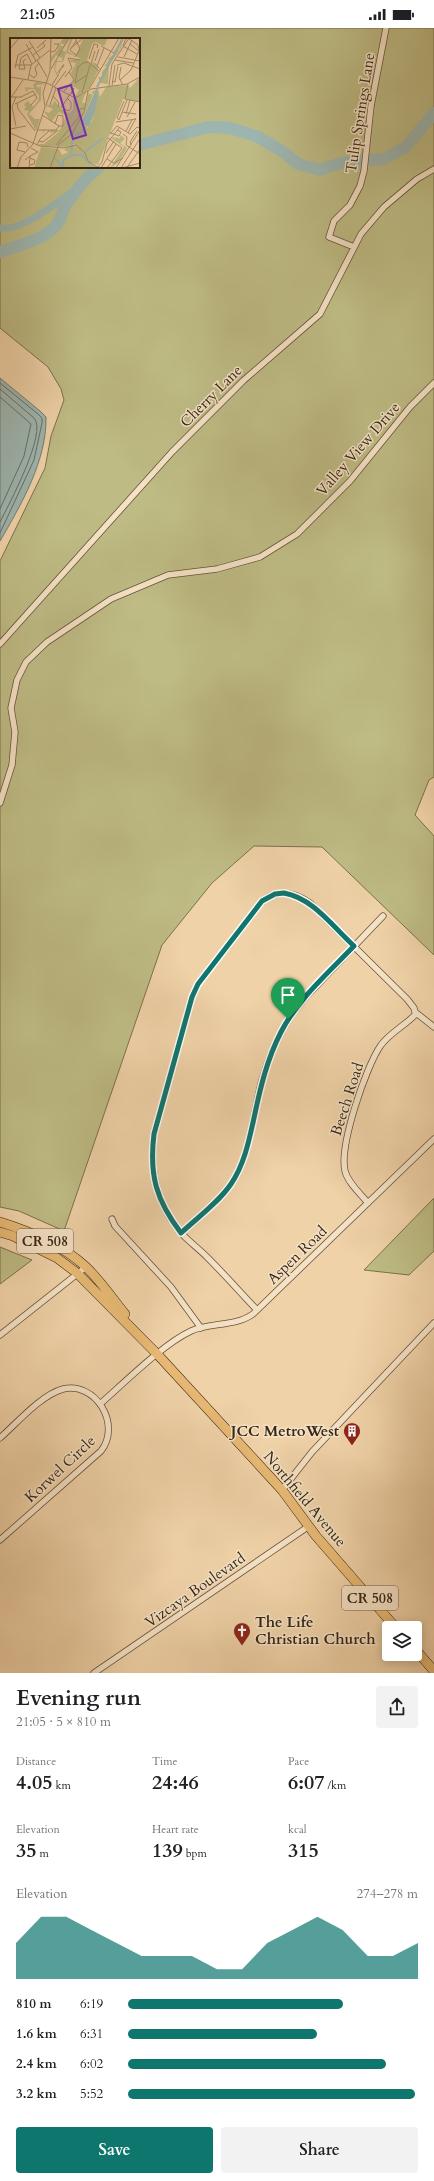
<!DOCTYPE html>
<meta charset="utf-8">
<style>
:root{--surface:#fff;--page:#f2f2f2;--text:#202124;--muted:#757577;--accent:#0f766e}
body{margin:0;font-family:Cardo,serif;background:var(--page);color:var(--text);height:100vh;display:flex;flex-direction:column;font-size:15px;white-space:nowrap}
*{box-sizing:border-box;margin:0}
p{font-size:13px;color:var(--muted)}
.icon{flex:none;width:22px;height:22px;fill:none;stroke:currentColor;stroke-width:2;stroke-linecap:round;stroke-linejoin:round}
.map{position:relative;height:1645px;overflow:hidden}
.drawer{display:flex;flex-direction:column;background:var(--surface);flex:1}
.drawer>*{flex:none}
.controls{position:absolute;left:382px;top:1593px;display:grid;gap:8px}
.controls a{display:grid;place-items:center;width:40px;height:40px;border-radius:4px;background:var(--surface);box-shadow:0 2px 10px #0003;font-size:20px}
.pin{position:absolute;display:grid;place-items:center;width:34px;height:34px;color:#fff;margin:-41px -17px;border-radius:50% 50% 50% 0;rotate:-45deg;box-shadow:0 0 4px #0007}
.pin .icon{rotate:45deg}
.round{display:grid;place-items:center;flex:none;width:42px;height:42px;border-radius:4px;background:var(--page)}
.head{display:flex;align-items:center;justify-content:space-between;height:68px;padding:0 16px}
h1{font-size:22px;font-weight:600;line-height:30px}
.stats{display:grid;grid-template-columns:repeat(3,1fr);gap:6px;height:68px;padding:4px 16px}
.stats div{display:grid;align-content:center}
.stats b{font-size:20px;font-weight:600}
.stats small{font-size:11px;font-weight:400}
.stats p{font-size:11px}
.chart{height:112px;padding:8px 16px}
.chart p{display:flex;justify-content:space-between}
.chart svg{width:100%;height:72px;margin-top:4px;fill:var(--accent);opacity:.7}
.primary-button{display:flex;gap:8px;margin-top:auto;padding:8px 16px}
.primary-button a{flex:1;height:46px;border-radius:4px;background:var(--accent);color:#fff;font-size:16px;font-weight:600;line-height:46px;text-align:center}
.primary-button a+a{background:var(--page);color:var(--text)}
ul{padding:0 16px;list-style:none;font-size:13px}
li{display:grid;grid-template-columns:64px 48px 1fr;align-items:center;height:30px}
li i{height:10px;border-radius:5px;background:var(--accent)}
.status{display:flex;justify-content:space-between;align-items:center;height:28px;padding:0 20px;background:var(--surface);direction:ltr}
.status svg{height:11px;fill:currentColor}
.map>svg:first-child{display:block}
.green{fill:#bebb84;stroke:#7a714d;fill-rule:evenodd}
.water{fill:#9db6b0;stroke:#747d72}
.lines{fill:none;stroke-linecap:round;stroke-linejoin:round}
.shore{stroke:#6a6e63;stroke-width:1}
.canal{stroke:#9db6b0;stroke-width:7}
.river{stroke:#9db6b0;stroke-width:12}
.minor-casing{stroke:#64523a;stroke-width:7}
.primary-casing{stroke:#362716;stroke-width:10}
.minor{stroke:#f5e2c6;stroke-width:5.5}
.primary{stroke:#e8b974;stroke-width:9}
.route-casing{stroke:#fff;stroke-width:8}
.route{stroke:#0f766e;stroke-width:5}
.labels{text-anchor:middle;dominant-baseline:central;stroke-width:3;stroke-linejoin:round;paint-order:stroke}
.shield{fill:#f5e2c6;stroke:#6f5f4b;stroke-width:1}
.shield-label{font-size:14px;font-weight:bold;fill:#362716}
.street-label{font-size:15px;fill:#362716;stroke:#f5e2c6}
.poi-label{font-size:15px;font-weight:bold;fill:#362716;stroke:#f5e2c6;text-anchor:end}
.inset-river{fill:none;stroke:#9db6b0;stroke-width:2}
.inset-road{fill:none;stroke:#a68e6e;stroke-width:1}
.view{fill:#7b2cbf;fill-opacity:0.15;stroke:#7b2cbf;stroke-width:2}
.inset-edge{fill:none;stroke:#362716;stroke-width:2}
</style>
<div class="status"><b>21:05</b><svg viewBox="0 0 49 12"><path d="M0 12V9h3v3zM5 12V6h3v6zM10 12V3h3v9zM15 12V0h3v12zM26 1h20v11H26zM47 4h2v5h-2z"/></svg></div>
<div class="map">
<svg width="434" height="1645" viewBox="0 0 434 1645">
<rect width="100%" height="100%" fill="#f0d2a8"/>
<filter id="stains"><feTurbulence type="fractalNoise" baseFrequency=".005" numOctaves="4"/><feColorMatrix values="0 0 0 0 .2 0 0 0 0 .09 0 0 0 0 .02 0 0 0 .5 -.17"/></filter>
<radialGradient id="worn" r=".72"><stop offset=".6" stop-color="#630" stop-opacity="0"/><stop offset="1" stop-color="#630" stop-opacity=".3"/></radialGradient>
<path class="green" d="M0 0H434V749L429 752 415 787 434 808V927L322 819 254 818 212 855 162 917 64 1203 19 1183 0 1179V533L45 440 51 408 64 372 61 361 48 339 0 300ZM11 11H139V139H11Z
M434 1170V1223L409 1247 364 1242Z
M0 1219 32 1232 0 1256Z"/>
<path class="water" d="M0 350 40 383 46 389C47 432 21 477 0 513Z"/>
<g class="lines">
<path class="shore" d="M0 355 38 386 42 390V395L34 432 0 505
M0 361 34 390C48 404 8 478 0 494
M0 369 31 396 24 428 0 481"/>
<path class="canal" d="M0 200C24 204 61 170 81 158"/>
<path class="river" d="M139 117 209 99 230 100 256 108 282 123 298 136 320 142 341 135 383 131 405 120 434 85
M0 224C18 217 46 212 58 195 61 190 62 184 65 178 74 165 86 149 99 139"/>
<g class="minor-casing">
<path id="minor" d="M354 219 329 209 334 193 350 177 360 158 364 143 371 78 386 0
M0 616 172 424 244 352 320 286 361 206 384 179 417 151 434 141
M0 775 12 737 15 704 11 680 17 652 26 634 47 614 111 571 168 547 217 541 260 529 297 506 350 453 410 379 434 355
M368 1175C360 1165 348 1155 345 1143 339 1118 366 1038 381 1017 390 1005 404 998 415 987V984
M112 1191 115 1198 171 1259 201 1300
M181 1205C202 1186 229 1167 240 1140 252 1112 254 1081 262 1052 270 1024 282 999 299 976L383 888
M257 1282C240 1264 224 1246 207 1229 199 1221 191 1215 184 1208 157 1179 149 1145 154 1106L192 969 198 956 262 873C278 861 295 864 310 875L407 971 414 980 415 984 434 999
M0 1307 86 1239
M100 1376C124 1355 163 1316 191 1303 211 1294 235 1299 253 1286L434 1111
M0 1410C17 1395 41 1367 63 1361 95 1353 122 1396 101 1423L0 1512
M282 1462 312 1424 434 1295
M94 1645 309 1498"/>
</g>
<g class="primary-casing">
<path id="primary" d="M0 1194C29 1203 62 1217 85 1238 100 1252 112 1270 125 1286
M0 1204 13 1208 57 1230 77 1245 158 1327 282 1462 316 1508 396 1600
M415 1621 434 1643"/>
</g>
<use href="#minor" class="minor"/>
<use href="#primary" class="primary"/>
</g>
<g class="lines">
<g class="route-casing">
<path id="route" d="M284 865C313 870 333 899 354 918 328 945 298 971 281 1004 267 1031 260 1061 254 1090 249 1113 244 1137 231 1156 218 1175 198 1189 181 1205 156 1172 149 1147 154 1106L192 969 198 956 262 873 275 866Z"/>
</g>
<use href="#route" class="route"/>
</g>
<defs>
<g id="building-pin" transform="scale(0.9)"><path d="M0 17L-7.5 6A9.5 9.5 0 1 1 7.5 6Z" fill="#8f2418" stroke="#f5e2c6"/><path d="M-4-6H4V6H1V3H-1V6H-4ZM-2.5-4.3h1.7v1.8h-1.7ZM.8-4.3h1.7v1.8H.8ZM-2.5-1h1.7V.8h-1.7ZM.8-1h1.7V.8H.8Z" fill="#fff"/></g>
<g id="church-pin" transform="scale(0.9)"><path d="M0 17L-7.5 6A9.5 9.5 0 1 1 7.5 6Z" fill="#8f2418" stroke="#f5e2c6"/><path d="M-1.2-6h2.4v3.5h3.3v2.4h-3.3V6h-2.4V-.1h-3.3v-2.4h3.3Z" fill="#fff"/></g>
</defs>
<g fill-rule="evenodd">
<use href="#building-pin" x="352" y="1403"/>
<use href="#church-pin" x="242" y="1603"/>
</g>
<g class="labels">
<g class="shield">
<rect x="17" y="1201" width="56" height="24" rx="3"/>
<rect x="342" y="1558" width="56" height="24" rx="3"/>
</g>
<g class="shield-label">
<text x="45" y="1213">CR 508</text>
<text x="370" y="1570">CR 508</text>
</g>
<g class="street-label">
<text transform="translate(360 85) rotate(-81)">Tulip Springs Lane</text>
<text transform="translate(211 368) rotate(-45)">Cherry Lane</text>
<text transform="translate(358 421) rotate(-49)">Valley View Drive</text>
<text transform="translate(347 1071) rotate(-72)">Beech Road</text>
<text transform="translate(297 1227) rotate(-44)">Aspen Road</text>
<text transform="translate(60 1441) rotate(-43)">Korwel Circle</text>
<text transform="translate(305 1471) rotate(50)">Northfield Avenue</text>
<text transform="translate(195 1562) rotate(-35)">Vizcaya Boulevard</text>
</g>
<g class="poi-label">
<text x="339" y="1403">JCC MetroWest</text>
<text x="255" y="1594" text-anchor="start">The Life<tspan x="255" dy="17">Christian Church</tspan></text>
</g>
</g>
<g transform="translate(10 10)">
<rect width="130" height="130" fill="#f0d2a8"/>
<path d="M54 0H59L55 7 51 5 50 8H54L51 12 56 14 60 1 61 0H63L58 13 65 18 56 15 53 24H47L45 31 47 35 51 29 47 38 44 31 46 23H52V20L46 17 41 25V19L47 13 50 5ZM98 0 94 8 86 4 82 6 77 22 82 27 83 24 87 26 88 33 78 52 64 60 69 52 61 47 64 41 61 35 66 25 61 24 59 22 71 21 66 18 73 1ZM113 0 111 10 99 27 98 46 90 45 87 49 90 43 88 39H92V34L97 28H94L98 24 99 20 105 16 104 12H109ZM130 39V64L113 61 88 127 80 124 64 106 56 109 32 108 28 106H34L50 93 40 95V93L35 92 32 96 33 92H50L56 78 49 74 41 84 34 73 39 75 43 71 37 68 36 71V67H42L45 63 49 69 54 63 50 70 59 75 63 71V61L76 54 72 64 76 66 78 55 83 57 71 84 78 90 82 83 88 57 87 52 83 57 82 54 88 50 90 59 96 49 118 47 120 50ZM27 44 36 46 26 47 28 50 31 48V62L19 76 25 81H30L26 93 17 76 19 73 14 72 16 69 14 66 18 63 23 69 28 63 29 58 24 51H19L16 54 15 49 24 50 23 46ZM111 97 115 101 110 105 117 110 108 125 100 130 114 109 101 100 105 99 104 101 107 99 109 101ZM64 107 75 117 77 123 88 130H24L31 109 49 111 52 117 58 114 54 112 59 108Z" fill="#bebb84"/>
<path d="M87 50 88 58 85 73 79 89 71 86 72 82Z" fill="#9db6b0"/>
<path class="inset-river" d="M87 49 113 0M75 114 93 100M61 117H71L81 126M45 120 53 130M53 130V122L61 118 63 97 71 95 75 89"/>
<path class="inset-road" d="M65 0 70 11 65 19M116 0 113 8 127 16M118 0 128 7 129 13M19 3 30 20M66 3 60 12 66 17M16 6 26 23M120 6 130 14M91 8 104 15M27 10 36 2M61 10 73 0M0 11 9 0M41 14 45 13 49 6H44M23 17 35 8 33 5M108 19 130 23M114 19 122 2M16 21 13 23 15 31H9L11 20 17 16 22 26M79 21 84 6 88 7 87 10M27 22 37 39M105 22 123 25M85 23 89 11M81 26 85 13M5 27H21M107 27 114 25 130 31M111 29 109 40 113 47M5 30 8 17 23 9M41 31 59 0M90 31 87 28 94 10M50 35 49 34 53 27H54L52 30M19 36 24 40 27 36 25 30 29 25M77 37 65 45 68 29 73 25 78 24 89 33M0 39 37 45 65 60 81 51 117 46 130 39M55 39 62 30 58 20 70 22M18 42 21 27 40 12M110 42 121 32 129 13M102 43 105 44 108 28M118 46 115 61 130 64M42 47 49 36M99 48 102 26 119 0M102 48 105 27M44 49 56 33M79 51 109 0M54 53 64 42 59 34M72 55 80 27M43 58 49 65 48 69M2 59H11L23 53 27 60 21 67M6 59 2 69 6 88M0 61 13 42M114 63 107 80 109 82 117 62M7 65 8 71 25 93M5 66 26 56M36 67 43 48M40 67 46 50M51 70 64 50 61 56M54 71 59 73 61 70V64L57 60M112 74 126 76M116 76 120 62M32 77 49 88 46 92M117 79 125 64M106 84 126 81M45 86 48 77 53 78V88H48M0 91 16 88M27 92H46M116 93 122 82M0 95 30 108 54 110 66 107 75 115 78 123 89 130M101 95 109 98 111 94 107 92M118 95 126 80M100 96 107 88 120 96 127 89 130 90M113 96 117 99 116 107 130 116M29 103 33 104 47 93M27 107 30 101 39 93M46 107 69 79 70 71 74 70M121 107 120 104 127 93M15 114 7 112 9 104 17 105 18 109M96 115 104 103M20 118 28 114 21 110M97 121 104 125 113 120M15 122 20 118 19 130M20 127 24 126 25 122 20 120M118 128 130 111M88 129 92 124 97 105 110 89M7 130 11 119 23 106 35 69 33 55 40 33 41 0M40 130 49 106 62 96 74 74 78 53M91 130 106 106M97 130 112 110 98 100M106 130 130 92M111 130 129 102M112 130 130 125"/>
<path class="view" d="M61 47 76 97 63 101 48 51Z"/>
<rect width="130" height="130" class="inset-edge"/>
</g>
<rect width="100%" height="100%" filter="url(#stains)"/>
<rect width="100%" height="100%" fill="url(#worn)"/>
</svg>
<div class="controls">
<a><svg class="icon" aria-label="layers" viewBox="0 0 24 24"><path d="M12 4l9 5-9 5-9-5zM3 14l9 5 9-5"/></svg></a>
</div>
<div class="pin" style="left:288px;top:991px;background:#1e9e55"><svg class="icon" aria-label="arrive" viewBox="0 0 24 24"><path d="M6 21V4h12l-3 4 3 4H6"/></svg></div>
</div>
<section class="drawer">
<div class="head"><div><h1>Evening run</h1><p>21:05 · 5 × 810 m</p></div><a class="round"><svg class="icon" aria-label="share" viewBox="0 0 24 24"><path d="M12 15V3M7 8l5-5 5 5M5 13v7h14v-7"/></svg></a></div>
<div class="stats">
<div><p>Distance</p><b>4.05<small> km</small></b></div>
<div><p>Time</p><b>24:46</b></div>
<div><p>Pace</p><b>6:07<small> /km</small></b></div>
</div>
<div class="stats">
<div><p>Elevation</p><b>35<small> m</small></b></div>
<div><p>Heart rate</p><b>139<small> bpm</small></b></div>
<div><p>kcal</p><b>315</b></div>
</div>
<div class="chart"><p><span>Elevation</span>274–278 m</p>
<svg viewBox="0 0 160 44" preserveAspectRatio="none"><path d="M0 44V22L10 6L20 6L30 14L40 22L50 30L60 30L70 30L80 38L90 38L100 22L110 14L120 6L130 14L140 30L150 30L160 22V44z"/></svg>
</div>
<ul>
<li><b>810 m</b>6:19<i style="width:74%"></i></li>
<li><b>1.6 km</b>6:31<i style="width:65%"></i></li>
<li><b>2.4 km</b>6:02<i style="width:89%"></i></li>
<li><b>3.2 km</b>5:52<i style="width:99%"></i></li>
</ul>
<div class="primary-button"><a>Save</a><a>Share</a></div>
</section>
